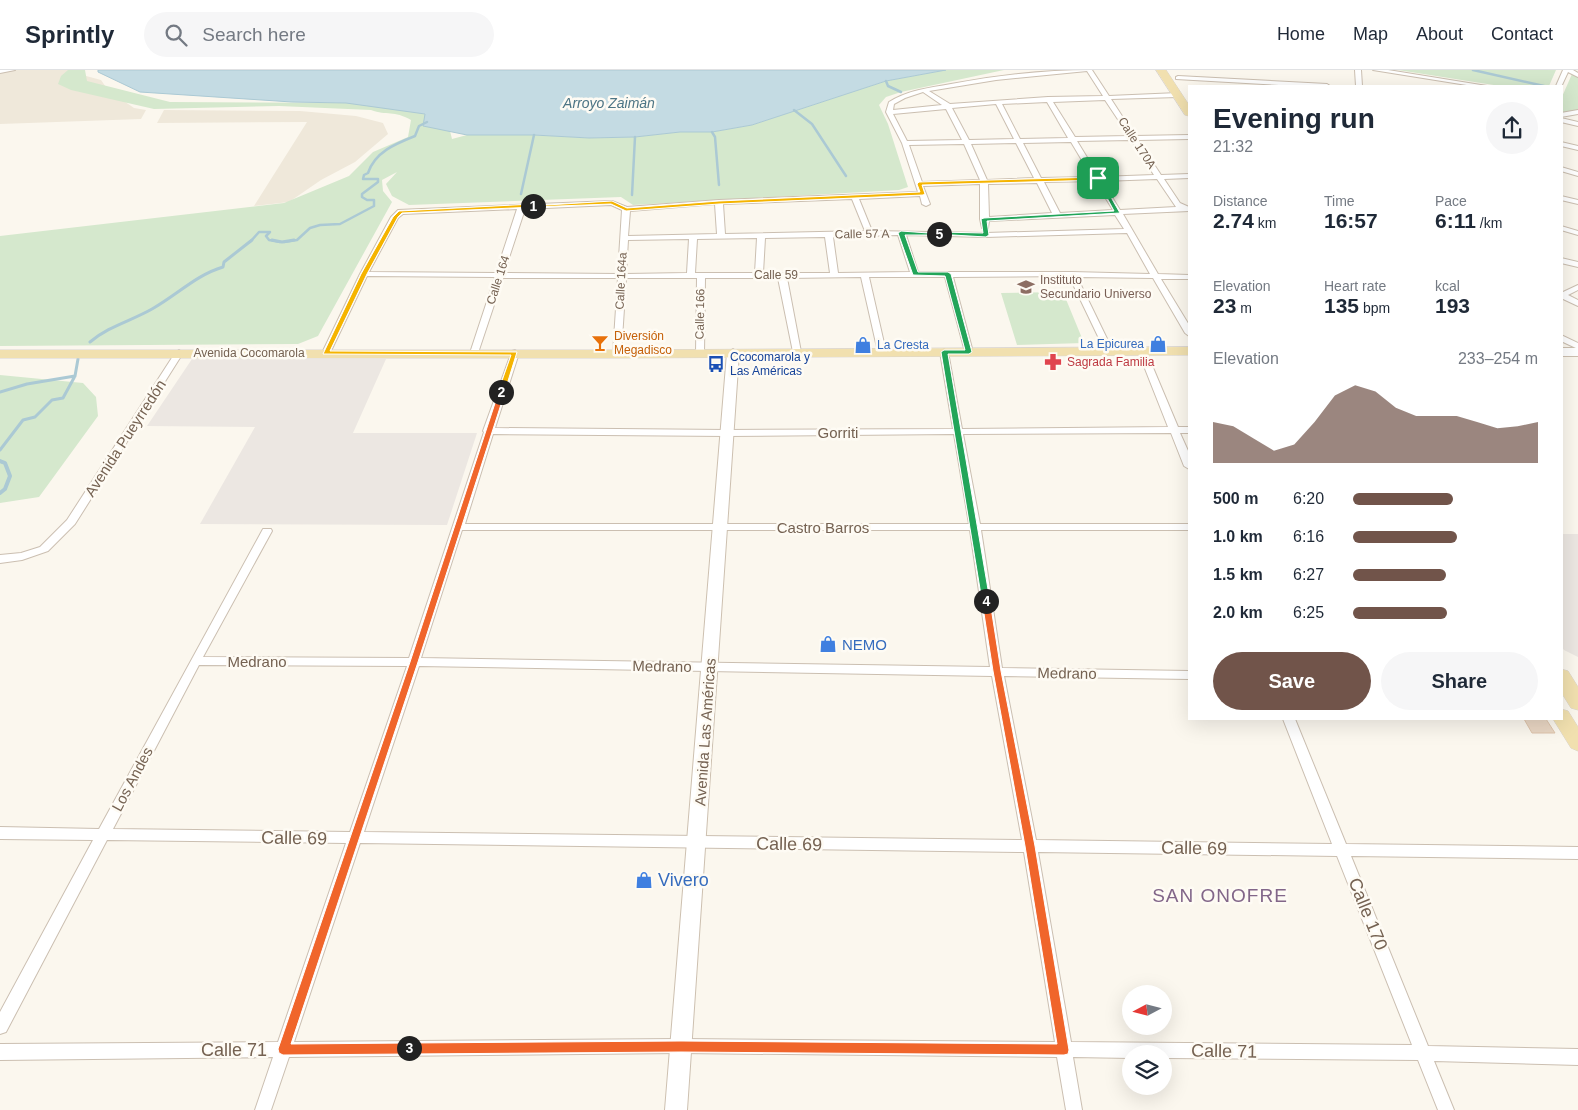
<!DOCTYPE html>
<meta charset="utf-8">
<style>
:root{--surface:#fff;--page:#f6f6f7;--text:#1f2937;--muted:#747a83;--line:#e0e1e3;--accent:#71544a}
body{margin:0;font-family:Helvetica,sans-serif;background:var(--page);color:var(--text);height:100vh;display:flex;flex-direction:column;font-size:19px;white-space:nowrap}
*{box-sizing:border-box;margin:0}
p{font-size:16px;color:var(--muted)}
.icon{flex:none;width:28px;height:28px;fill:none;stroke:currentColor;stroke-width:2;stroke-linecap:round;stroke-linejoin:round}
.map{position:relative;flex:1;overflow:hidden}
.details{position:absolute;left:1188px;top:15px;width:375px;height:635px;display:flex;flex-direction:column;background:var(--surface);border-radius:0px;box-shadow:0 5px 20px #0002}
.details>*{flex:none}
.needle{width:32px;rotate:263deg}
.tools{position:absolute;left:1122px;top:915px;display:grid;gap:10px}
.tools a{display:grid;place-items:center;width:50px;height:50px;border-radius:50%;background:var(--surface);box-shadow:0 5px 20px #0002;font-size:25px}
.pin{position:absolute;display:grid;place-items:center;width:42px;height:42px;color:#fff;margin:-21px;border-radius:10px;box-shadow:0 2px 8px #0006}
.km{position:absolute;width:25px;height:25px;margin:-12px;border-radius:50%;background:#222;color:#fff;font-size:14px;line-height:25px;text-align:center}
.round{display:grid;place-items:center;flex:none;width:52px;height:52px;border-radius:26px;background:var(--page)}
.overview{display:flex;align-items:center;justify-content:space-between;height:85px;padding:0 25px}
h1{font-size:28px;font-weight:800;line-height:38px}
.stats{display:grid;grid-template-columns:repeat(3,1fr);gap:8px;height:85px;padding:5px 25px}
.stats div{display:grid;align-content:center}
.stats b{font-size:21px;font-weight:800}
.stats small{font-size:14px;font-weight:400}
.stats p{font-size:14px}
.chart{height:140px;padding:10px 25px}
.chart p{display:flex;justify-content:space-between}
.chart svg{width:100%;height:90px;margin-top:5px;fill:var(--accent);opacity:.7}
.action{display:flex;gap:10px;margin-top:auto;padding:10px 25px}
.action a{flex:1;height:58px;border-radius:30px;background:var(--accent);color:#fff;font-size:20px;font-weight:800;line-height:58px;text-align:center}
.action a+a{background:var(--page);color:var(--text)}
ul{padding:0 25px;list-style:none;font-size:16px}
li{display:grid;grid-template-columns:80px 60px 1fr;align-items:center;height:38px}
li i{height:12px;border-radius:6px;background:var(--accent)}
header{display:flex;align-items:center;gap:30px;box-sizing:border-box;height:70px;padding:0 25px;background:var(--surface);border-bottom:1px solid var(--line)}
header strong{font-size:24px}
nav{display:flex;gap:28px;margin-inline-start:auto;font-size:18px}
.search{width:350px;height:45px;background:var(--page);display:flex;align-items:center;gap:12px;box-sizing:border-box;padding:0 18px;border-radius:28px;color:var(--muted);font-size:19px}
.map>svg:first-child{display:block}
.residential{fill:#efe8da}
.industrial{fill:#ece7e2}
.green{fill:#d5e8cd}
.water{fill:#c4dbe3;stroke:#abc9d4}
.lines{fill:none;stroke-linecap:round;stroke-linejoin:round}
.stream-far2{stroke:#abc9d4;stroke-width:2.5}
.stream-far1{stroke:#abc9d4;stroke-width:3}
.stream{stroke:#abc9d4;stroke-width:4}
.building{fill:#e9d6c3;stroke:#dec4ab}
.street-casing{stroke:#cbbfb1;stroke-width:2}
.secondary-casing{stroke:#cdc0b0;stroke-width:2}
.primary-casing{stroke:#d8d3cf;stroke-width:1}
.street{fill:#fff;fill-rule:evenodd}
.secondary{fill:#fff;fill-rule:evenodd}
.primary{fill:#f1e0af;fill-rule:evenodd}
.split-1{fill:#f5b400;stroke:#fff}
.split-2{fill:#f5b400;stroke:#fff}
.split-3{fill:#f0652b;stroke:#fff}
.split-4{fill:#f0652b;stroke:#fff}
.split-5{fill:#22a559;stroke:#fff}
.split-6{fill:#22a559;stroke:#fff}
.labels{text-anchor:middle;dominant-baseline:central;stroke-width:5;stroke-linejoin:round;paint-order:stroke}
.far-street-label{font-size:12px;fill:#756252;stroke:#fefbf4}
.far-education-label{font-size:12px;fill:#785e54;stroke:#fefbf4;text-anchor:start}
.far-food-label{font-size:12px;fill:#c56008;stroke:#fefbf4;text-anchor:start}
.far-shop-label{font-size:12px;fill:#366cbe;stroke:#fefbf4;text-anchor:end}
.far-transit-label{font-size:12px;fill:#164399;stroke:#fefbf4;text-anchor:start}
.far-health-label{font-size:12px;fill:#be3a42;stroke:#fefbf4;text-anchor:start}
.far-water-label{font-size:14px;font-style:italic;fill:#4d7585;stroke:#fefbf4}
.street-label{font-size:15px;fill:#756252;stroke:#fefbf4}
.shop-label{font-size:15px;fill:#366cbe;stroke:#fefbf4;text-anchor:start}
.near-street-label{font-size:18px;fill:#756252;stroke:#fefbf4}
.near-shop-label{font-size:18px;fill:#366cbe;stroke:#fefbf4;text-anchor:start}
.near-neighbourhood-label{font-size:19px;letter-spacing:1px;fill:#826689;stroke:#fefbf4}
</style>
<header>
<strong>Sprintly</strong>
<div class="search"><svg class="icon" aria-label="search" viewBox="0 0 24 24"><circle cx="10" cy="10" r="6"/><path d="M15 15l6 6"/></svg>Search here</div>
<nav><a>Home</a><a>Map</a><a>About</a><a>Contact</a></nav>
</header>
<div class="map">
<svg width="1578" height="1040" viewBox="0 0 1578 1040">
<rect width="100%" height="100%" fill="#fbf7ee"/>
<path class="residential" d="M8 0H79L75 3 101 10 108 20 134 38 146 40 141 49 0 54V4Z
M164 40 300 41 356 46 383 53 388 64 355 92 321 110 289 132 254 136 307 52 157 53Z"/>
<path class="industrial" d="M192 289H386L353 363H477L447 455 200 454 255 357 147 356Z
M1561 464H1578V587L1564 580 1561 576Z"/>
<path class="green" d="M68 0H85L87 11 170 32 394 33 448 53 452 69 467 65H534L589 68 635 67 680 62H712L752 55 886 11 946 0H1004L901 22 886 27 879 35 888 54 908 117 899 120 633 135 621 127 409 135 392 126 386 114 397 102 382 110 383 121 392 132 318 266 298 274 0 276V166L284 133 349 106 373 82 408 67 411 50C394 40 387 46 371 40L279 36 154 39 71 20 58 14 61 6Z
M1398 0H1556L1549 16H1500Z
M1572 4 1578 7V41L1561 43V29Z
M1063 222 1084 273 1017 275 1001 223Z
M0 305 83 313 96 327 98 346 39 427 0 433Z"/>
<path class="water" d="M98 0H946L886 11 752 55 712 62H680L635 67 589 68 534 65H467L423 56 425 44 346 33 292 32 140 22 98 2Z"/>
<g class="lines">
<path class="stream-far2" d="M1473 0 1544 16
M886 11 888 16 901 22
M794 40 812 54 846 106
M712 62 715 67 719 115
M521 124 534 65
M632 125 635 67
M250 172 259 162H270L266 166 269 170 280 172
M284 172 297 170 310 158 320 155 340 154 374 136V130H367L362 127V124L378 112V109H363L364 105 368 103C375 82 395 74 415 66L419 56 427 52"/>
<path class="stream-far1" d="M272 170 282 172 294 170
M90 272C109 256 131 251 152 239 177 225 196 205 223 197L224 192 252 170
M0 322 27 314 75 306
M0 380 23 350 35 347 52 330 63 328 75 306 78 289
M0 391 2 392"/>
<path class="stream" d="M0 391 5 393 10 406 5 419 0 423"/>
</g>
<path class="building" d="M1524 649H1546L1555 663H1532Z"/>
<g class="lines">
<g class="street-casing">
<path id="street" d="M0 0H15L0 3Z
M1092 0 1109 26 1178 23 1181 25 1178 27 1111 29 1135 66 1189 65V69L1138 70 1161 105 1189 104V108L1164 109 1180 133 1189 137V141L1123 144 1158 204 1189 205V209H1161L1189 255V266L1185 263 1153 208 1077 207 1113 281 1109 284 1105 281 1069 206 953 207 973 282 969 285 965 282 945 207H869L886 282 882 285 878 282 861 207 787 208 801 282 797 285 793 282 778 208H705L704 283 700 286 696 283 697 208H626L621 284 617 287 613 284 618 208H503L478 283 474 286 470 283 495 207 367 206 330 283 326 286 322 283 360 204 391 147 398 140 612 131 627 137 719 130 918 122 902 73 886 42 889 32C908 20 929 18 951 14 998 5 1045 0 1092 0ZM1087 1 1103 26 1048 27 950 34 929 21 996 10ZM923 22 942 35 893 40 894 34 905 28ZM1105 30 1129 66 1075 67 1053 32ZM1047 32 1068 68 1020 69 1002 34ZM996 34 1014 69 969 70 952 38ZM946 39 962 70 907 71 893 44ZM1131 70 1154 105 1099 107 1077 71ZM1071 72 1092 107 1041 108 1023 73ZM1016 73 1034 108 987 110 971 74ZM964 74 980 110 922 112 909 75ZM1157 109 1176 137 1120 140 1102 111ZM1095 111 1113 140 1060 143 1044 112ZM1037 113 1052 143 989 147 988 114ZM980 114V149L982 158H988L989 151 1115 145 1124 159 986 163 872 161 859 129 920 126 922 134 926 136 930 134 923 116ZM852 129 865 161 725 164 723 134ZM715 134 717 164 628 166 630 141ZM611 135 622 140 618 204 504 203 525 139ZM517 139 496 203 369 202 398 148 403 144ZM1127 163 1150 204 1072 202H918L906 165 986 167ZM898 165 910 202 838 203 833 167ZM825 167 830 203H763L765 168ZM757 168 755 203H695L697 169ZM689 169 687 203 626 204 628 170Z
M1355 0H1361L1362 16H1356Z
M1373 0H1388L1487 16H1473Z
M1563 0H1573L1578 3V7L1568 2 1561 17 1556 16Z
M1178 6 1327 14 1330 16H1297L1176 9V7Z
M1578 40V44L1561 47V43Z
M1561 48 1578 52V56L1561 52Z
M1561 72 1578 76V80L1561 76Z
M1561 97 1578 102V106L1561 101Z
M1561 126 1578 130V134L1561 130Z
M1561 156 1578 161V165L1561 160Z
M1561 188 1578 192V197L1561 193Z
M1578 215V220L1568 225 1578 230V236L1561 228V223Z
M1561 265 1578 273V279L1561 271Z
M1142 278 1146 281 1178 357H1189V363H1180L1189 383V399L1184 396 1171 363 963 364 980 454H1189V460H981L1002 598 1189 601V609L1004 606 1036 770 1332 774 1283 649H1295L1346 774 1578 777V789L1351 786 1428 976 1578 979V995L1434 991 1454 1040H1438L1418 990 1164 988V984H1131V988L1073 987 1082 1040H1066L1057 987 681 983 289 987 271 1040H255L273 987 0 990V974L278 972 346 773 107 770 6 962 0 964V942L93 770 0 769V757L99 759 263 459H271L272 461 203 587 409 588 484 362 483 361 512 281 515 280 519 283 495 358 727 360 953 359 940 282 944 279 948 282 962 359 1168 357 1138 281ZM493 364 727 366 954 364 969 454H465ZM462 460H970L990 597 421 588ZM199 595 407 596 350 762 113 759ZM419 596 992 606 1022 770 364 762ZM360 773 1024 782 1055 972 681 969 294 972ZM1038 782 1337 786 1412 975 1071 972Z
M179 280 183 283 75 454 48 481 22 490 0 493V485L21 483 40 477 67 450 175 283Z"/>
</g>
<g class="secondary-casing">
<path id="secondary" d="M1561 278H1578V286H1561Z
M733 279 739 283 687 1040H665L727 283Z"/>
</g>
<g class="primary-casing">
<path id="primary" d="M1156 0H1166L1189 35V46L1185 45Z
M1189 277V285L617 288H0V280H617Z
M1561 599 1568 601 1578 617V640L1571 638 1561 622Z
M1561 639 1568 641 1578 657V681L1571 678 1553 649H1561Z"/>
</g>
<use href="#street" class="street"/>
<use href="#secondary" class="secondary"/>
<use href="#primary" class="primary"/>
</g>
<path class="split-1" d="M1098 107 1100 110 922 115 925 124 923 125 719 134 626 141 611 134 533 137 530 136 612 131 627 138 719 131 920 122 917 114 919 112Z"/>
<path class="split-2" d="M533 134 535 137 402 143 398 147 367 204 330 281 517 282 504 324 498 322 511 285 323 284 361 204 393 147 399 141Z"/>
<path class="split-3" d="M499 321 505 322 418 592 291 974 409 973 413 975 415 978 413 982 409 984 283 985 279 983 278 979 410 592Z"/>
<path class="split-4" d="M986 528 990 531 1001 601 1035 776 1069 980 1068 984 1064 985 681 982 409 984 405 982 404 978 405 975 409 973 681 971 1057 974 1025 776 993 601 982 531Z"/>
<path class="split-5" d="M901 161 942 164 939 165H905L918 202H948L951 204 972 282 969 284H948L990 531 986 534 982 531 941 282 944 280H965L945 206 913 205 898 163Z"/>
<path class="split-6" d="M1096 107 1100 108 1120 143 987 151 989 165 986 167 936 164 939 162 983 163 981 149 984 148 1114 141Z"/>
<defs>
<g id="school-bare" transform="scale(1.35)"><path d="M0-5L7-2L0 1L-7-2ZM-4 1L0 2.5L4 1V4Q0 6-4 4Z" fill="#8d6e63" stroke="#fefbf4" stroke-width="2.5" paint-order="stroke"/></g>
<g id="bar-bare" transform="scale(1.35)"><path d="M-6-5H6L.8 .8V4.5H3.5V6h-7V4.5H-.8V.8Z" fill="#e8710a" stroke="#fefbf4" stroke-width="2.5" paint-order="stroke"/></g>
<g id="shop-bare" transform="scale(1.35)"><path d="M-5-2.5h2.3a2.7 3.5 0 0 1 5.4 0H5L5.5 6h-11ZM-1.5-2.5h3a1.5 2.3 0 0 0-3 0Z" fill="#3f7fe0" stroke="#fefbf4" stroke-width="2.5" paint-order="stroke"/></g>
<g id="pharmacy-bare" transform="scale(1.35)"><path d="M-2-6h4v4h4v4h-4v4h-4v-4h-4v-4h4Z" fill="#e0444e" stroke="#fefbf4" stroke-width="2.5" paint-order="stroke"/></g>
<g id="bus-bare" transform="scale(1.35)"><path d="M-5-6H5V4H4V6H2V4H-2V6H-4V4H-5ZM-3.5-4V0h7V-4ZM-3.5 1.2v1.5H-2V1.2ZM2 1.2v1.5H3.5V1.2Z" fill="#1a4fb4" stroke="#fefbf4" stroke-width="2.5" paint-order="stroke"/></g>
</defs>
<g fill-rule="evenodd">
<use href="#school-bare" x="1026" y="217"/>
<use href="#bar-bare" x="600" y="273"/>
<use href="#shop-bare" x="1158" y="274"/>
<use href="#shop-bare" x="863" y="275"/>
<use href="#pharmacy-bare" x="1053" y="292"/>
<use href="#bus-bare" x="716" y="294"/>
<use href="#shop-bare" x="828" y="574"/>
<use href="#shop-bare" x="644" y="810"/>
</g>
<g class="labels">
<g class="far-street-label">
<text transform="translate(1137 73) rotate(57)">Calle 170A</text>
<text transform="translate(862 164) rotate(-1)">Calle 57 A</text>
<text x="776" y="205">Calle 59</text>
<text transform="translate(498 210) rotate(-72)">Calle 164</text>
<text transform="translate(621 211) rotate(-87)">Calle 164a</text>
<text transform="translate(700 244) rotate(-89)">Calle 166</text>
<text x="249" y="283">Avenida Cocomarola</text>
</g>
<g class="far-education-label">
<text x="1040" y="210">Instituto<tspan x="1040" dy="14">Secundario Universo</tspan></text>
</g>
<g class="far-food-label">
<text x="614" y="266">Diversión<tspan x="614" dy="14">Megadisco</tspan></text>
</g>
<g class="far-shop-label">
<text x="1144" y="274">La Epicurea</text>
<text x="877" y="275" text-anchor="start">La Cresta</text>
</g>
<g class="far-transit-label">
<text x="730" y="287">Ccocomarola y<tspan x="730" dy="14">Las Américas</tspan></text>
</g>
<g class="far-health-label">
<text x="1067" y="292">Sagrada Familia</text>
</g>
<g class="far-water-label">
<text x="609" y="33">Arroyo Zaimán</text>
</g>
<g class="street-label">
<text x="838" y="362">Gorriti</text>
<text transform="translate(125 368) rotate(-57)">Avenida Pueyrredón</text>
<text x="823" y="457">Castro Barros</text>
<text x="257" y="591">Medrano</text>
<text transform="translate(662 596) rotate(1)">Medrano</text>
<text transform="translate(1067 603) rotate(1)">Medrano</text>
<text transform="translate(705 662) rotate(-86)">Avenida Las Américas</text>
<text transform="translate(132 709) rotate(-62)">Los Andes</text>
</g>
<g class="shop-label">
<text x="842" y="574">NEMO</text>
</g>
<g class="near-street-label">
<text transform="translate(294 768) rotate(1)">Calle 69</text>
<text transform="translate(789 774) rotate(1)">Calle 69</text>
<text transform="translate(1194 778) rotate(1)">Calle 69</text>
<text transform="translate(1368 844) rotate(68)">Calle 170</text>
<text x="234" y="980">Calle 71</text>
<text transform="translate(1224 981) rotate(1)">Calle 71</text>
</g>
<g class="near-shop-label">
<text x="658" y="810">Vivero</text>
</g>
<g class="near-neighbourhood-label">
<text x="1220" y="825">SAN ONOFRE</text>
</g>
</g>
</svg>
<div class="tools">
<a><svg class="needle" viewBox="-14 -14 28 28"><path d="M0-13l5 13h-10z" fill="#e53935"/><path d="M0 13l5-13h-10z" fill="#747a83"/></svg></a>
<a><svg class="icon" aria-label="layers" viewBox="0 0 24 24"><path d="M12 4l9 5-9 5-9-5zM3 14l9 5 9-5"/></svg></a>
</div>
<div class="pin" style="left:1098px;top:108px;background:#1e9e55"><svg class="icon" aria-label="arrive" viewBox="0 0 24 24"><path d="M6 21V4h12l-3 4 3 4H6"/></svg></div>
<b class="km" style="left:533px;top:136px">1</b>
<b class="km" style="left:501px;top:322px">2</b>
<b class="km" style="left:409px;top:978px">3</b>
<b class="km" style="left:986px;top:531px">4</b>
<b class="km" style="left:939px;top:164px">5</b>
<section class="details">
<div class="overview"><div><h1>Evening run</h1><p>21:32</p></div><a class="round"><svg class="icon" aria-label="share" viewBox="0 0 24 24"><path d="M12 15V3M7 8l5-5 5 5M5 13v7h14v-7"/></svg></a></div>
<div class="stats">
<div><p>Distance</p><b>2.74<small> km</small></b></div>
<div><p>Time</p><b>16:57</b></div>
<div><p>Pace</p><b>6:11<small> /km</small></b></div>
</div>
<div class="stats">
<div><p>Elevation</p><b>23<small> m</small></b></div>
<div><p>Heart rate</p><b>135<small> bpm</small></b></div>
<div><p>kcal</p><b>193</b></div>
</div>
<div class="chart"><p><span>Elevation</span>233–254 m</p>
<svg viewBox="0 0 160 44" preserveAspectRatio="none"><path d="M0 44V24L10 26L20 32L30 38L40 35L50 24L60 11L70 6L80 9L90 17L100 21L110 21L120 21L130 24L140 27L150 26L160 24V44z"/></svg>
</div>
<ul>
<li><b>500 m</b>6:20<i style="width:54%"></i></li>
<li><b>1.0 km</b>6:16<i style="width:56%"></i></li>
<li><b>1.5 km</b>6:27<i style="width:50%"></i></li>
<li><b>2.0 km</b>6:25<i style="width:51%"></i></li>
</ul>
<div class="action"><a>Save</a><a>Share</a></div>
</section>
</div>
